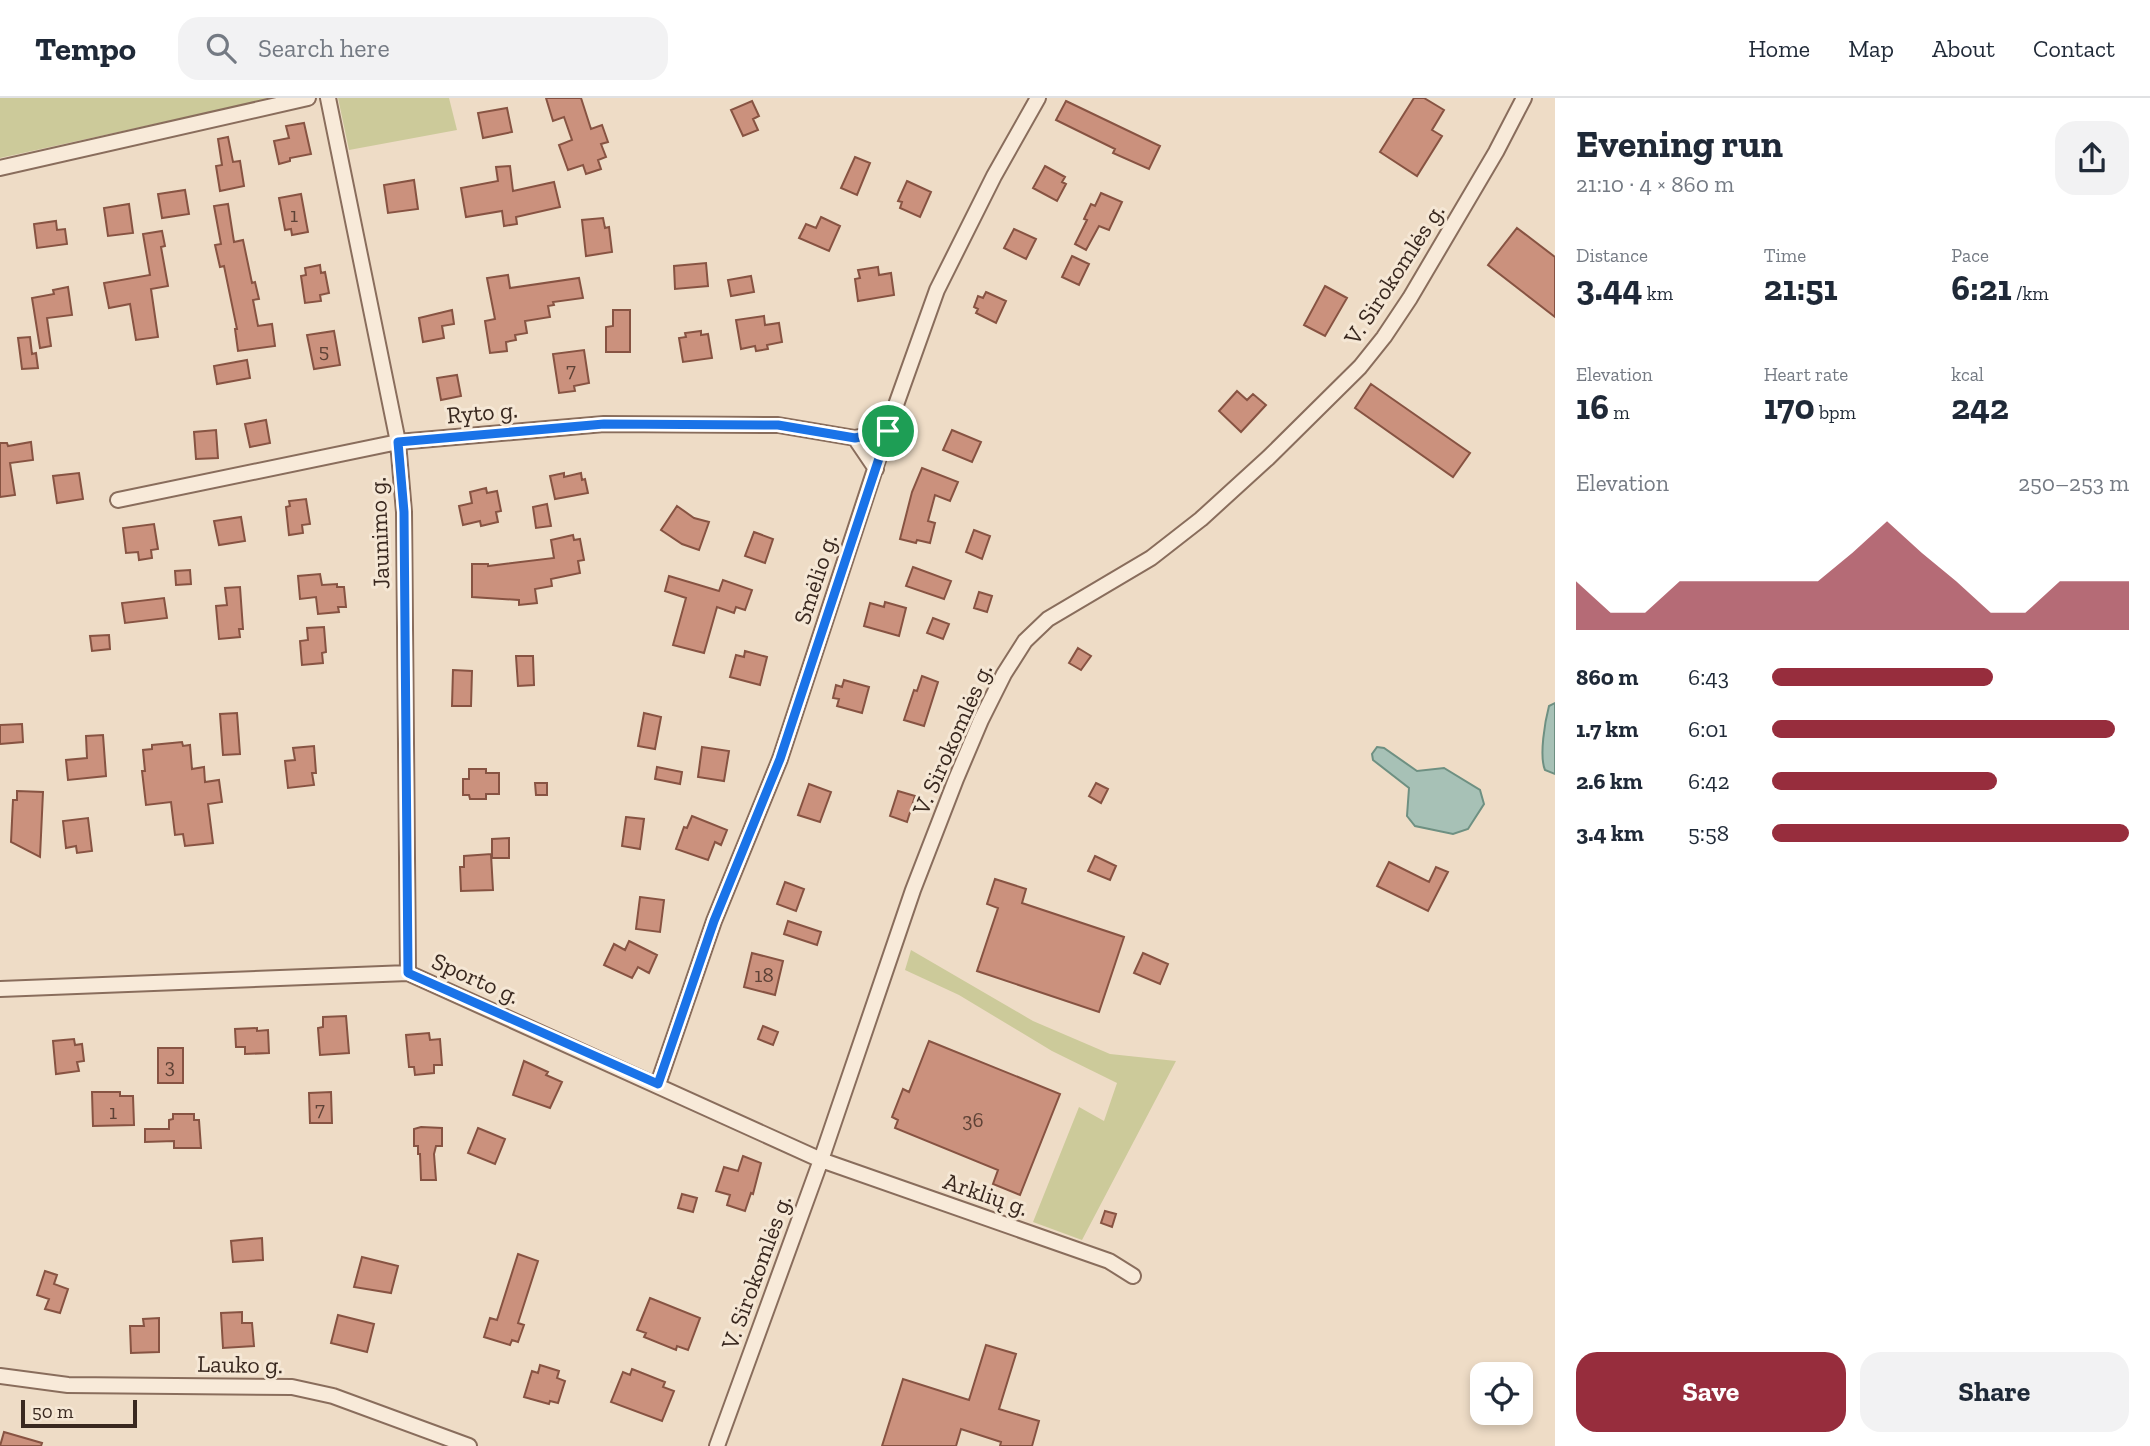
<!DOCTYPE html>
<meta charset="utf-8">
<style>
:root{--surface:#fff;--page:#f2f2f3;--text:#1f2937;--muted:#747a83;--line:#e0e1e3;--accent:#972d3d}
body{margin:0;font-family:"Zilla Slab",serif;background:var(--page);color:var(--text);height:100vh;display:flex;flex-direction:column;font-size:26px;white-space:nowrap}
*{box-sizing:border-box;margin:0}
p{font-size:23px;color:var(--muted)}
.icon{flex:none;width:38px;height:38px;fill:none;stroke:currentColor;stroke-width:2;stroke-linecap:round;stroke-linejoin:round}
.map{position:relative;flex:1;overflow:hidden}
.panel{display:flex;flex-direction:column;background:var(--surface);width:595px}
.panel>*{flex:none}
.fabs{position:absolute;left:1470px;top:1264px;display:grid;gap:14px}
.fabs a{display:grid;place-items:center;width:63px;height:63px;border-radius:14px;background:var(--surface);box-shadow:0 4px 10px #0003;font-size:35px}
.scale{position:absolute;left:21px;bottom:18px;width:116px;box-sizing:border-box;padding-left:7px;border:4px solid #39281f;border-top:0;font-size:19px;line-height:24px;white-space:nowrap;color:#39281f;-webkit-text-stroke:5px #f5e7d5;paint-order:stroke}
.pin{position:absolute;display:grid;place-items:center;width:60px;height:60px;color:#fff;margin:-30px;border:4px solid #fff;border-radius:50%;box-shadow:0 2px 7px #0007}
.round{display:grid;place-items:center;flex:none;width:74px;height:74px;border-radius:21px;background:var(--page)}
.head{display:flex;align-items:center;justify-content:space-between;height:119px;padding:0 21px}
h1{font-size:38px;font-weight:700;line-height:52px}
.stats{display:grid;grid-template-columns:repeat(3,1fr);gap:10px;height:119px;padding:7px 21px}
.stats div{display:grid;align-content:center}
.stats b{font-size:35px;font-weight:700}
.stats small{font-size:19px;font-weight:400}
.stats p{font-size:19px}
.chart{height:196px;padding:14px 21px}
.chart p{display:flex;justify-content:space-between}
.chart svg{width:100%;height:126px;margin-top:7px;fill:var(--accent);opacity:.7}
.action{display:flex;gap:14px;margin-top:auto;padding:14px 21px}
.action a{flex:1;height:80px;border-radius:21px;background:var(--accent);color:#fff;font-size:28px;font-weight:700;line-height:80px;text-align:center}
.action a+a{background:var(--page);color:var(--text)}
ul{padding:0 21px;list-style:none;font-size:23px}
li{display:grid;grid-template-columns:112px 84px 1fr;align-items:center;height:52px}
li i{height:18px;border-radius:9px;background:var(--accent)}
header{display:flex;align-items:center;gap:42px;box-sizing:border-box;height:98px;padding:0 35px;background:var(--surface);border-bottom:2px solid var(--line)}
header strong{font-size:33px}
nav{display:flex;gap:38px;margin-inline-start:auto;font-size:24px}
.search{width:490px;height:63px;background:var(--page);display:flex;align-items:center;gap:18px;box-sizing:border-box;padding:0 24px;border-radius:21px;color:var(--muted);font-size:26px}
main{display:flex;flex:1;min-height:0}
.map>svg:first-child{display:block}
.green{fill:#ccca9a}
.water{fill:#a7c1b6;stroke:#6e9082;stroke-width:2}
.building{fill:#cb917d;stroke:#875342;stroke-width:2}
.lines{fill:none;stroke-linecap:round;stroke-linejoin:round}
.street-casing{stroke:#896d5c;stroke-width:18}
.street{stroke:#f8ead9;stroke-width:14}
.route-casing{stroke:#fff;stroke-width:14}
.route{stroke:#1a73e8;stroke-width:9}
.labels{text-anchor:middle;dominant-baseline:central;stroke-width:6;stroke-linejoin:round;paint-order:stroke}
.number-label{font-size:21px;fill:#5e4236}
.street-label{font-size:24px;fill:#39281f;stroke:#f5e7d5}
</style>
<header>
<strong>Tempo</strong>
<div class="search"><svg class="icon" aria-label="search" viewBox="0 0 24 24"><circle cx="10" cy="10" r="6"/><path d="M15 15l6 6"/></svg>Search here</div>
<nav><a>Home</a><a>Map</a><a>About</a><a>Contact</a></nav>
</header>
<main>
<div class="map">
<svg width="1555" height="1348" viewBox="0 0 1555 1348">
<rect width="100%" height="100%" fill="#eedcc6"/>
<path class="green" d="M0 0H273L0 60Z
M338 0H449L457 32 349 52Z
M911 852 1033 923 1110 956 1176 963 1082 1142 1033 1124 1079 1009 1104 1023 1117 985 1052 953 959 897 905 872Z"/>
<path class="water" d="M1555 605V676L1545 672C1539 658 1545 623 1549 608Z
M1377 649 1384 650 1417 673 1444 670 1480 692 1484 706 1468 731 1453 736 1415 728 1407 718 1409 690 1373 662 1372 656Z"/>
<path class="building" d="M546 0H581L591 31 602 27 608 44 601 46 606 59 598 62 601 71 586 76 583 67 568 72 559 47 572 42 564 19 553 23Z
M1414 0H1424L1444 12 1432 32 1442 38 1417 78 1380 54Z
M752 3 759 18 753 21 758 32 743 38 731 12Z
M1066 3 1160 48 1149 71 1113 55 1115 51 1056 22Z
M507 10 512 34 483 40 478 15Z
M304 25 311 56 290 60V63L279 66 274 43 289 40 286 28Z
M228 39 233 64 240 63 244 88 220 93 216 68 222 67 218 41Z
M855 59 870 65 857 97 841 90Z
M510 68 513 93 554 84 560 109 516 119 517 126 504 128 502 113 466 119 461 90 498 83 496 69Z
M1045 68 1065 79 1062 84 1066 86 1057 103 1033 90Z
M414 82 418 111 388 115 384 87Z
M907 83 931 94 920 119 900 110 902 104 898 103Z
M185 92 189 116 162 120 158 96Z
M1101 95 1122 104 1109 132 1099 128 1086 152 1075 146 1087 122 1084 121 1091 106 1095 108Z
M301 96 308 134 292 137 291 131 285 132 279 100Z
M129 106 133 135 108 138 104 110Z
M228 106 234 144 243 142 252 185 255 184 259 201 253 202 258 228 272 226 275 248 238 253 235 231H237L224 168 220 169 215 147 221 146 214 108Z
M821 119 840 128 829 153 799 140 806 126 816 130Z
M603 120 605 130 609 129 612 154 586 158 582 122Z
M56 123 57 132 65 131 67 146 37 150 34 126Z
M1517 130 1555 159V219L1488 167Z
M1014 131 1036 141 1026 161 1004 150Z
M162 133 165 148 161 149 168 188 151 191 158 239 136 242 130 206 109 210 104 185 150 177 143 136Z
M1072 158 1089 166 1079 187 1062 179Z
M706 165 708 188 675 191 674 168Z
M320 167 321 175 325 174 329 195 320 197 321 203 305 205 301 178 306 177 305 170Z
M878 169 879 177 891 175 894 197 858 203 855 181 860 180 858 172Z
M508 177 510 190 579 180 583 200 553 204 554 207 548 208 550 219 525 223 527 235 515 237 516 242 506 244 507 253 490 255 485 223 495 221 487 180Z
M751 178 754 194 731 198 728 182Z
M1325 188 1347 200 1325 238 1304 227Z
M68 189 72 217 47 220 51 248 40 250 32 200 54 196 53 192Z
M986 194 1006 203 996 225 976 215 978 211 974 209 978 198 983 200Z
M452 212 454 226 442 228 444 240 423 244 419 220Z
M613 212H630V254H606V229L613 228Z
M764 218 765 227 779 225 782 244 767 247 768 251 756 253 755 248 741 251 736 222Z
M334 233 340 267 314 271 307 237Z
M701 233V237L708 236 712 260 683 264 679 240 686 239 685 235Z
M30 239 32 256 36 255 38 270 22 271 18 240Z
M584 252 589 285 574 288 575 293 559 295 553 256Z
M247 262 250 280 217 286 214 268Z
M457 277 461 298 441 302 437 280Z
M1371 286 1470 355 1453 379 1355 310Z
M1237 293 1247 302 1253 296 1266 307 1241 334 1219 313Z
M266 322 270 345 250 349 245 326Z
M216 332 218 360 196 361 194 334Z
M952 332 981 344 972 364 943 352Z
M31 344 33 362 10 365 15 397 0 399V345H7L8 348Z
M922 370 958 384 950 403 935 397 928 423 935 425 930 445 917 442 916 445 900 441 912 394Z
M79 375 83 401 57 405 53 378Z
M564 375V379L581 375 582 382 585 381 588 395 555 401 550 378Z
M486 390 487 395 497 393 501 413 496 414 498 424 481 428 480 423 463 427 459 408 472 405 470 394Z
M306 401 310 426 302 427 303 435 289 437 286 409 290 408 289 403Z
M547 406 551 428 536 430 533 409Z
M677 408 694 420 709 424 699 452 682 446 661 432Z
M241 419 245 443 219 447 214 423Z
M154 426 158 451 151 452 152 460 139 462 138 454 126 455 123 430Z
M974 432 990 438 982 461 966 454Z
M754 434 773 441 765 465 745 458Z
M573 437 574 442 580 441 584 462 578 463 580 475 551 481 552 488 535 491 537 505 519 507V502L472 499V466H488V468L554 460 551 442Z
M913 469 951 483 944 501 906 488Z
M190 472 191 486 176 487 175 473Z
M320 476 322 487 337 486V489H344L346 509H338L339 514 318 516 316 499 300 501 298 478Z
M669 478 719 493 723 482 752 492 745 512 736 509 734 515 717 509 704 555 673 547 686 500 665 493Z
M240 489 243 531H239L240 539 219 541 216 508 227 507 225 490Z
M979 494 992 498 987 514 974 510Z
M164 500 167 520 125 525 122 505Z
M885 504 906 510 899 538 864 528 870 505 884 509Z
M933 520 949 526 943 541 927 535Z
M324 529 326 554 322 555 323 565 302 567 300 543 308 542 307 530Z
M109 537 110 551 92 553 90 538Z
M1078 550 1091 558 1081 572 1069 565Z
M745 553 767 559 760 587 730 579 736 557 744 559Z
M516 558H533L534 587 518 588Z
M453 572 472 573 471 608H452Z
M922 578 938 584 924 628 904 622 914 592 917 593Z
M844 582 869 589 862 615 837 608 839 601 833 600 836 587 842 589Z
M237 615 240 656 223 657 220 616Z
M644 615 661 619 655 651 638 648Z
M22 626 23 644 0 646V627Z
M103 637 106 678 68 682 66 662 87 660 86 638Z
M182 644 183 648 190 647 192 671 204 669 205 684 219 682 222 704 208 706 213 745 185 748 183 736 175 737 171 704 146 707 142 673H145L143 652 152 651V647Z
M314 648 316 675H312L314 687 288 690 285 663 295 662 293 650Z
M702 649 729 653 724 683 698 679Z
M657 669 682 674 680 686 655 681Z
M469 671H486V675H499V696H486V701H470L469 697H463V681H469Z
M535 685H547V697H536Z
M1096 685 1108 691 1101 705 1089 698Z
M809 686 831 694 820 724 798 717Z
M17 693 43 694 40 759 11 744 13 702H17Z
M898 693 915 698 907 724 890 718Z
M692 718 727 732 721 747 715 744 708 762 676 751 684 729 687 730Z
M626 719 644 721 640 751 622 748Z
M88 720 92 753 77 755 76 748 66 750 63 723Z
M509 740V760H492V741Z
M491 756 493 792 461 793 460 769H464V758Z
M1095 758 1116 768 1110 782 1088 773Z
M1389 764 1429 784 1436 769 1448 774 1428 813 1377 788Z
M995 781 1026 791 1022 805 1124 839 1099 914 977 873 998 810 987 806Z
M785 784 804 791 796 813 777 806Z
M640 799 664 802 660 834 636 831Z
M788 823 821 834 817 847 784 836Z
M629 843 657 857 649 875 638 869 632 880 604 867 614 846 625 852Z
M752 855 783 863 775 897 744 889Z
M1143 855 1168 866 1160 886 1134 875Z
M346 918 349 955 320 957 318 930 323 929V919Z
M763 928 778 934 773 947 758 941Z
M257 930V933L268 932 269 955 245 956V949H236L235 931Z
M429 935 430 942 440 941 442 967H434V975L415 977 414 969H409L406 937Z
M74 941 75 947 82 946 84 963 77 964 79 973 56 976 53 943Z
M929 943 1060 996 1020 1097 993 1086 998 1072 895 1030 898 1022 892 1019 903 991 909 994Z
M158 950H183V985H158Z
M524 963 548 974 546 977 562 984 550 1010 513 997Z
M92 994H120V998H133L134 1027 93 1028Z
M331 994 332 1025H310L309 995Z
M173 1016H194V1022H199L201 1050H174V1043L145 1044V1031H169V1022L173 1021Z
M421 1029 442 1030V1048H436L434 1056 436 1082H421L420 1056H418V1048H414V1031Z
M478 1030 505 1041 495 1066 468 1055Z
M743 1058 761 1065 753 1096 751 1095 745 1113 727 1107 730 1097 716 1093 724 1069 738 1073Z
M682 1096 697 1100 693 1114 678 1110Z
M1105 1113 1116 1116 1112 1129 1101 1125Z
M262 1140 263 1162 233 1164 231 1143Z
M518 1156 538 1163 518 1225 524 1227 518 1244 512 1242 510 1247 484 1239 490 1220 497 1222Z
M362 1159 398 1168 391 1195 354 1189Z
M45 1173 57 1177 54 1186 68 1191 60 1215 45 1211 49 1201 37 1197Z
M650 1200 700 1220 688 1252 677 1248 676 1252 644 1239 646 1235 637 1232Z
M242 1214V1225H252L254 1248 223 1250 221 1215Z
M338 1217 374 1226 367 1254 331 1245Z
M159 1220V1254L131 1255 130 1228H144L143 1221Z
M986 1247 1016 1256 999 1311 1039 1323 1032 1348H1000L1001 1344 961 1331 956 1348H882L903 1281 969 1302Z
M540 1267 559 1273 557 1280 565 1283 558 1305 550 1303 549 1306 524 1299 532 1273 538 1275Z
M632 1271 665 1284 663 1289 674 1293 662 1323 611 1304 623 1274 630 1277Z
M4 1334 42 1345 41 1348H0Z"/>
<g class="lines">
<g class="street-casing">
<path id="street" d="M328 0 398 344 404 414 408 875
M0 70 308 0
M855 340 888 333
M118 402 398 344 604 326 778 327 855 340 876 371
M0 891 408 875 821 1062 1109 1163 1133 1178
M658 986 714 823 780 661 897 304 937 192 994 78 1038 0
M0 1278 68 1287 292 1289 333 1298 469 1348
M717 1348 821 1062 913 792 956 681 981 622 1004 576 1025 543 1048 521 1151 460 1201 421 1268 360 1360 269 1384 239 1410 200 1496 54 1524 0"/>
</g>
<use href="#street" class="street"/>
</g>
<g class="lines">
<g class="route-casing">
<path id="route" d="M604 326 778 327 855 340 888 333 780 661 714 823 658 986 408 875 404 414 398 344Z"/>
</g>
<use href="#route" class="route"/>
</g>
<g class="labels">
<g class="number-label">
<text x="294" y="116">1</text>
<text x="324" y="252">5</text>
<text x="571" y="271">7</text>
<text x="764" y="876">18</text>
<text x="170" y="967">3</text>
<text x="320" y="1010">7</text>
<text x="113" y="1013">1</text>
<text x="973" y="1021">36</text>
</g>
<g class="street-label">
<text transform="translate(1394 176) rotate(-57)">V. Sirokomlės g.</text>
<text transform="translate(482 314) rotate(-5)">Ryto g.</text>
<text transform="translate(379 435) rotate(-92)">Jaunimo g.</text>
<text transform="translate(815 481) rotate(-72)">Smėlio g.</text>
<text transform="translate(952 641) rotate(-66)">V. Sirokomlės g.</text>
<text transform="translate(476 880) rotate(24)">Sporto g.</text>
<text transform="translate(986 1096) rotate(19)">Arklių g.</text>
<text transform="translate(756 1174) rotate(-70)">V. Sirokomlės g.</text>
<text transform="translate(240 1266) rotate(1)">Lauko g.</text>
</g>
</g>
</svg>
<div class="fabs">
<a><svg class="icon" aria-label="locate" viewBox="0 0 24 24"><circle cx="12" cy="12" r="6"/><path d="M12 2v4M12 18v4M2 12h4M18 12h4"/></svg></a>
</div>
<div class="scale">50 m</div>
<div class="pin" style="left:888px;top:333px;background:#1e9e55"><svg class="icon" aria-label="arrive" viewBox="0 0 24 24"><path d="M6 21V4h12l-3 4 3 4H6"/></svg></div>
</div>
<section class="panel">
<div class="head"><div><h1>Evening run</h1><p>21:10 · 4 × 860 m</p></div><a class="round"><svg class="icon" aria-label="share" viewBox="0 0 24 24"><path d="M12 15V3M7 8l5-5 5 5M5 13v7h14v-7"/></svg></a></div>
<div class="stats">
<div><p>Distance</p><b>3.44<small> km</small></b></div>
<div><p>Time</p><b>21:51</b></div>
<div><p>Pace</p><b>6:21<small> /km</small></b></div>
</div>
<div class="stats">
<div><p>Elevation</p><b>16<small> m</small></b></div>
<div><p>Heart rate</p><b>170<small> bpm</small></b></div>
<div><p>kcal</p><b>242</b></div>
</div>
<div class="chart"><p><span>Elevation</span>250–253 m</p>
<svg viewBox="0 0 160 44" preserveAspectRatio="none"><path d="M0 44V27L10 38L20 38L30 27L40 27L50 27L60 27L70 27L80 17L90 6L100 17L110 27L120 38L130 38L140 27L150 27L160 27V44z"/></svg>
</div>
<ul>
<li><b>860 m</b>6:43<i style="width:62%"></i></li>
<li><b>1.7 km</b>6:01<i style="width:96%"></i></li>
<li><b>2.6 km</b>6:42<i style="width:63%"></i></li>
<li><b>3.4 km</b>5:58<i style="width:100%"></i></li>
</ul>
<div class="action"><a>Save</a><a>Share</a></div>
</section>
</main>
